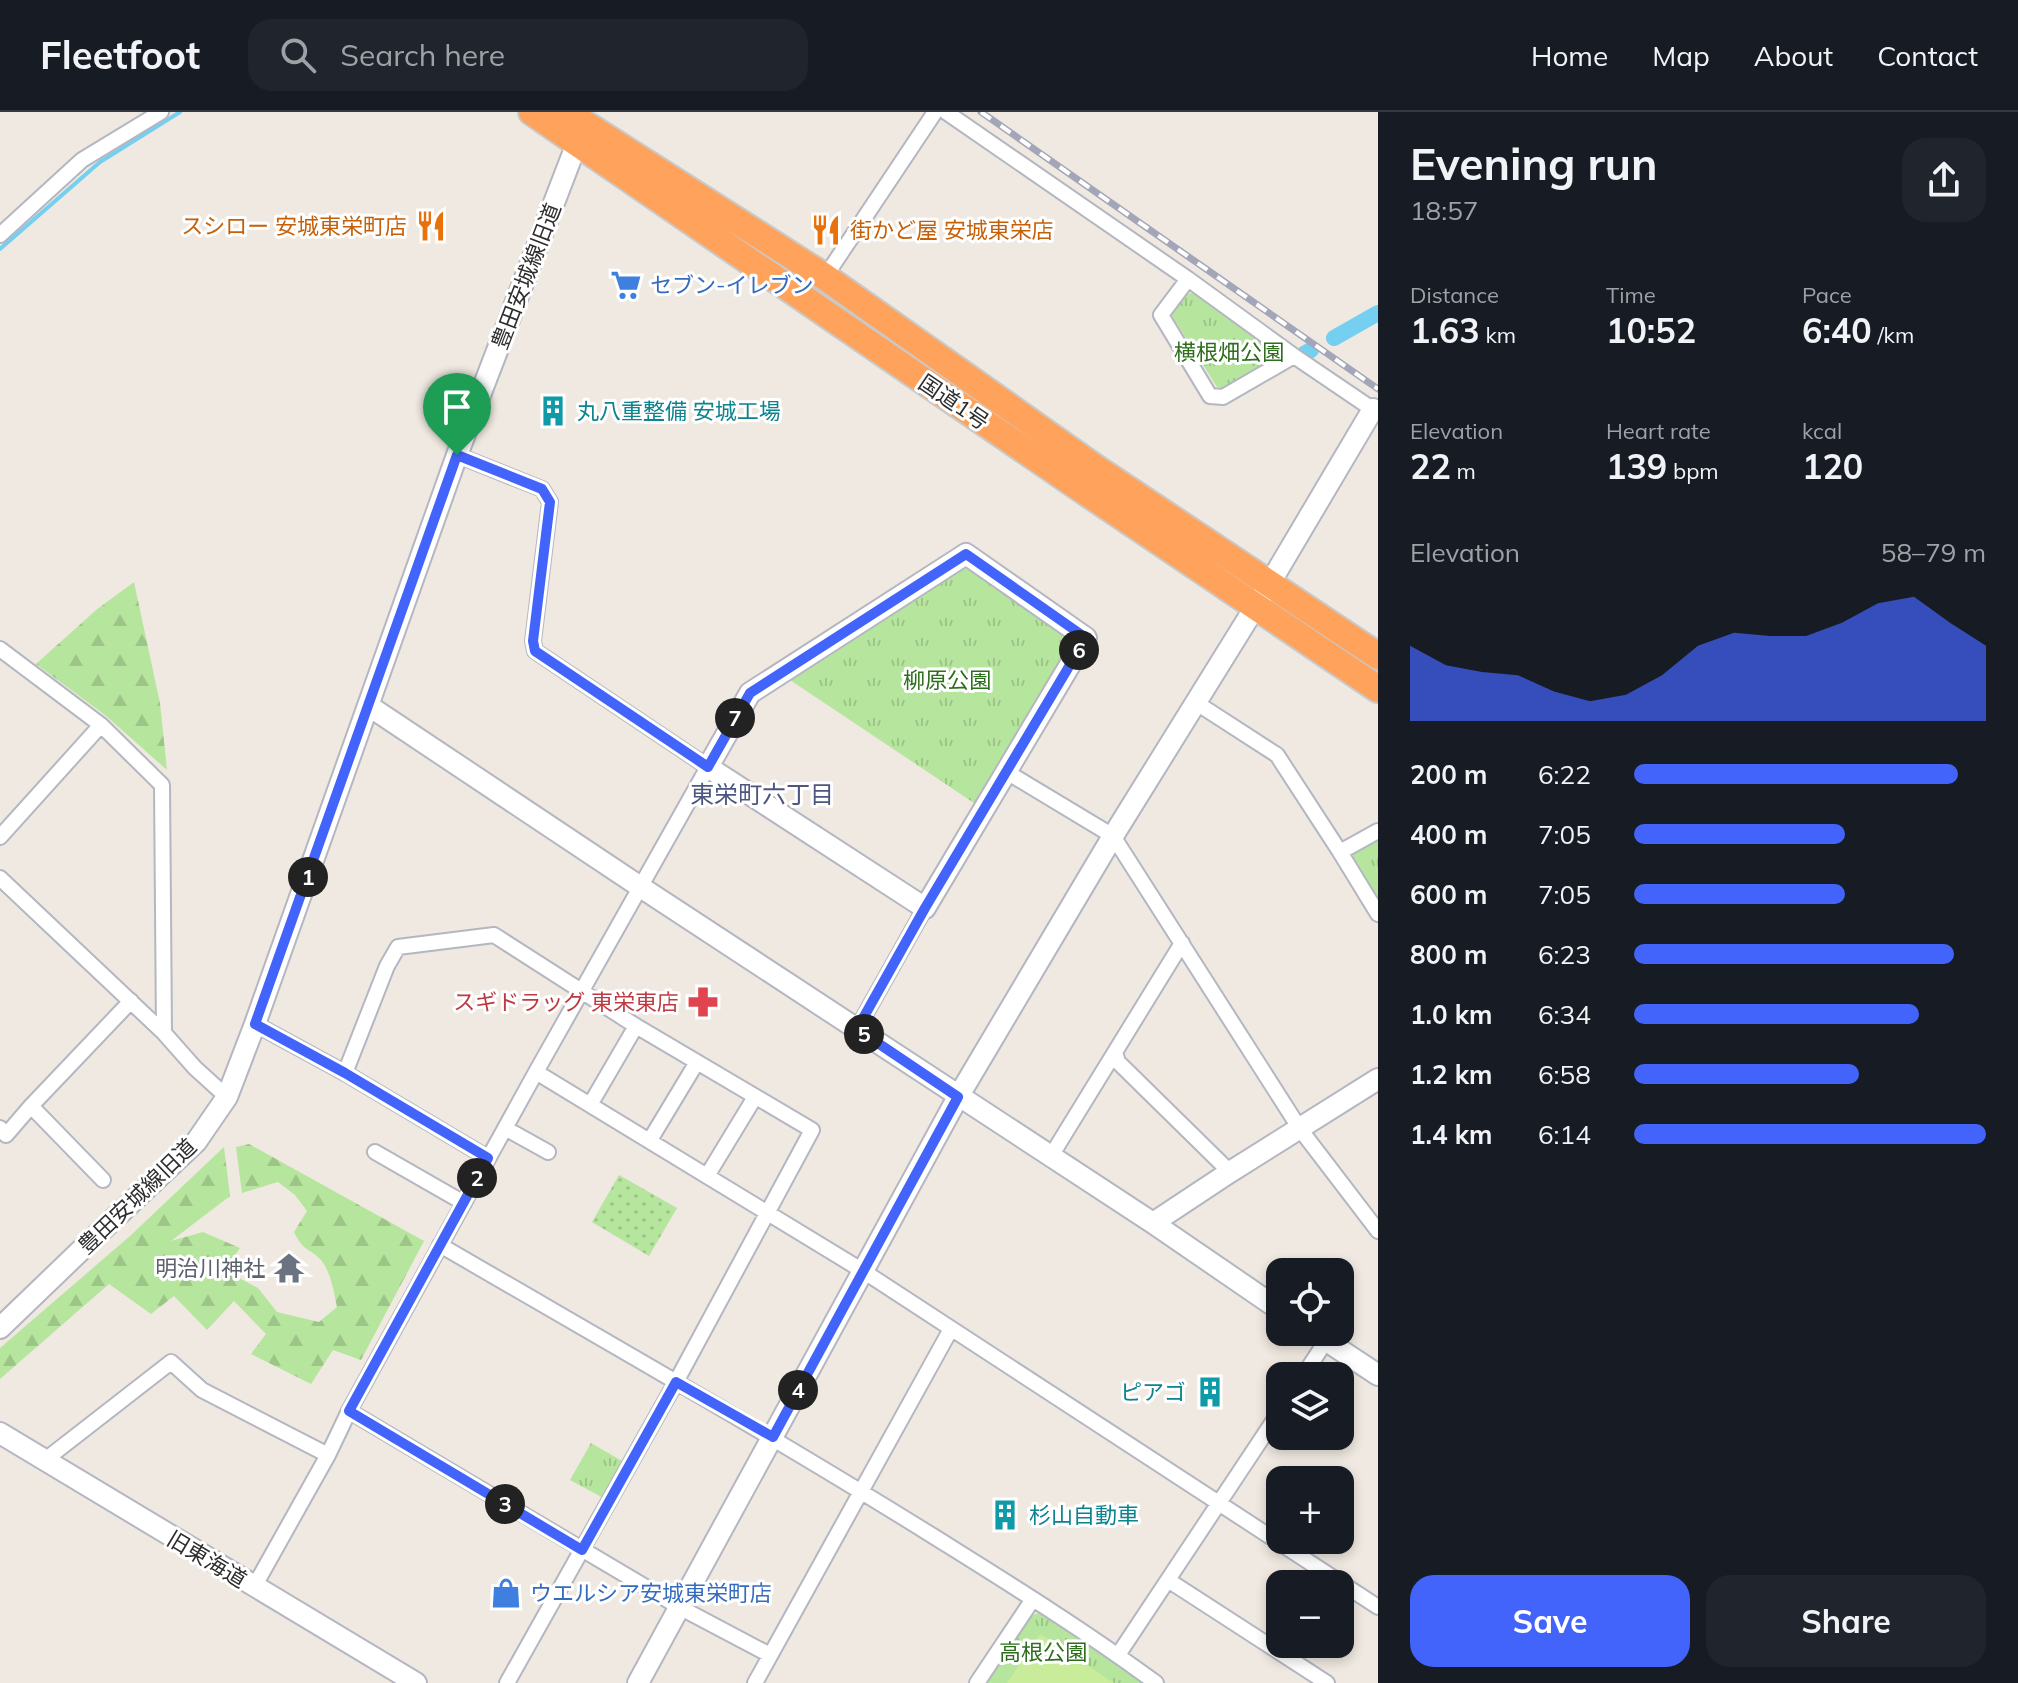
<!DOCTYPE html>
<meta charset="utf-8">
<style>
:root{--surface:#171b24;--page:#20242c;--text:#f1f3f6;--muted:#9ea1a6;--line:#363941;--accent:#4264fb}
body{margin:0;font-family:Mulish,"Noto Sans JP",sans-serif;background:var(--page);color:var(--text);height:100vh;display:flex;flex-direction:column;font-size:30px;white-space:nowrap}
*{box-sizing:border-box;margin:0}
p{font-size:26px;color:var(--muted)}
.icon{flex:none;width:44px;height:44px;fill:none;stroke:currentColor;stroke-width:2;stroke-linecap:round;stroke-linejoin:round}
.map{position:relative;flex:1;overflow:hidden}
.drawer{display:flex;flex-direction:column;background:var(--surface);width:640px}
.drawer>*{flex:none}
.tools{position:absolute;left:1266px;top:1146px;display:grid;gap:16px}
.tools a{display:grid;place-items:center;width:88px;height:88px;border-radius:16px;background:var(--surface);box-shadow:0 4px 12px #0003;font-size:40px}
.pin{position:absolute;display:grid;place-items:center;width:68px;height:68px;color:#fff;margin:-82px -34px;border-radius:50% 50% 50% 0;rotate:-45deg;box-shadow:0 0 8px #0007}
.pin .icon{rotate:45deg}
.km{position:absolute;width:40px;height:40px;margin:-20px;border-radius:50%;background:#222;color:#fff;font-size:22px;line-height:40px;text-align:center}
.round{display:grid;place-items:center;flex:none;width:84px;height:84px;border-radius:24px;background:var(--page)}
.summary{display:flex;align-items:center;justify-content:space-between;height:136px;padding:0 32px}
h1{font-size:44px;font-weight:700;line-height:60px}
.metrics{display:grid;grid-template-columns:repeat(3,1fr);gap:12px;height:136px;padding:8px 32px}
.metrics div{display:grid;align-content:center}
.metrics b{font-size:34px;font-weight:700}
.metrics small{font-size:22px;font-weight:400}
.metrics p{font-size:22px}
.chart{height:224px;padding:16px 32px}
.chart p{display:flex;justify-content:space-between}
.chart svg{width:100%;height:144px;margin-top:8px;fill:var(--accent);opacity:.7}
.cta{display:flex;gap:16px;margin-top:auto;padding:16px 32px}
.cta a{flex:1;height:92px;border-radius:24px;background:var(--accent);color:#fff;font-size:32px;font-weight:700;line-height:92px;text-align:center}
.cta a+a{background:var(--page);color:var(--text)}
ul{padding:0 32px;list-style:none;font-size:26px}
li{display:grid;grid-template-columns:128px 96px 1fr;align-items:center;height:60px}
li i{height:20px;border-radius:10px;background:var(--accent)}
header{display:flex;align-items:center;gap:48px;box-sizing:border-box;height:112px;padding:0 40px;background:var(--surface);border-bottom:2px solid var(--line)}
header strong{font-size:38px}
nav{display:flex;gap:44px;margin-inline-start:auto;font-size:28px}
.search{width:560px;height:72px;background:var(--page);display:flex;align-items:center;gap:20px;box-sizing:border-box;padding:0 28px;border-radius:24px;color:var(--muted);font-size:30px}
main{display:flex;flex:1;min-height:0}
.map>svg:first-child{display:block}
.grass{fill:url(#grass-tufts)}
.forest{fill:url(#forest-firs)}
.garden{fill:url(#garden-dots)}
.pitch{fill:#c9ec9a}
.lines{fill:none;stroke-linecap:round;stroke-linejoin:round}
.stream{stroke:#75cff0;stroke-width:4}
.canal{stroke:#75cff0;stroke-width:16}
.street-casing{stroke:#b4b7c1;stroke-width:18}
.secondary-casing{stroke:#b4b7c1;stroke-width:24}
.highway-casing{stroke:#c9c9c9;stroke-width:30}
.street{stroke:#fff;stroke-width:14}
.secondary{stroke:#fff;stroke-width:20}
.highway{stroke:#ffa35c;stroke-width:26}
.rail-casing{stroke:#a3a6b8;stroke-width:7}
.rail{stroke:#fff;stroke-width:4;stroke-dasharray:12;stroke-linecap:butt}
.route-casing{stroke:#fff;stroke-width:16}
.route{stroke:#4264fb;stroke-width:10}
.labels{text-anchor:middle;dominant-baseline:central;stroke-width:6;stroke-linejoin:round;paint-order:stroke}
.food-label{font-size:22px;fill:#c56008;stroke:#fff;text-anchor:end}
.street-label{font-size:22px;fill:#2e2e2e;stroke:#fff}
.shop-label{font-size:22px;fill:#366cbe;stroke:#fff;text-anchor:start}
.park-label{font-size:22px;fill:#2c6e1b;stroke:#fff}
.culture-label{font-size:22px;fill:#0d838f;stroke:#fff;text-anchor:start}
.health-label{font-size:22px;fill:#be3a42;stroke:#fff;text-anchor:end}
.worship-label{font-size:22px;fill:#5b616d;stroke:#fff;text-anchor:end}
.neighbourhood-label{font-size:24px;fill:#4d5680;stroke:#fff}
</style>
<header>
<strong>Fleetfoot</strong>
<div class="search"><svg class="icon" aria-label="search" viewBox="0 0 24 24"><circle cx="10" cy="10" r="6"/><path d="M15 15l6 6"/></svg>Search here</div>
<nav><a>Home</a><a>Map</a><a>About</a><a>Contact</a></nav>
</header>
<main>
<div class="map">
<svg width="1378" height="1571" viewBox="0 0 1378 1571">
<defs>
<pattern id="grass-tufts" width="24" height="20" patternUnits="userSpaceOnUse" patternTransform="scale(2)"><rect width="24" height="20" fill="#b6e59e"/><path d="M3 7l-1-3M5 7V3M7 7l1-3M15 17l-1-3M17 17v-4M19 17l1-3" fill="none" stroke="#9dc588"/></pattern>
<pattern id="forest-firs" width="22" height="20" patternUnits="userSpaceOnUse" patternTransform="scale(2)"><rect width="22" height="20" fill="#b6e59e"/><path d="M5 1l3.5 6h-7zM16 11l3.5 6h-7z" fill="#9dc588"/></pattern>
<pattern id="garden-dots" width="8" height="8" patternUnits="userSpaceOnUse" patternTransform="scale(2)"><rect width="8" height="8" fill="#b6e59e"/><path d="M2 2h.1M6 6h.1" fill="none" stroke="#9dc588" stroke-width="1.8" stroke-linecap="round"/></pattern>
</defs>
<rect width="100%" height="100%" fill="#efe9e1"/>
<path class="grass" d="M1194 180 1274 238 1273 249 1226 277 1217 275 1174 207 1172 202 1185 183Z
M960 456 968 457 1067 525 1069 533 974 691 787 566Z
M1378 725V792L1351 748 1353 741Z
M591 1331 629 1353 609 1389 570 1368Z
M1039 1501 1145 1571H985L1029 1504Z"/>
<path class="forest" d="M134 470 160 591 167 658 105 603 36 552 96 498Z
M249 1032 424 1129 361 1248 333 1238 311 1272 251 1242 266 1222 234 1189 207 1218 174 1184 151 1202 109 1172 0 1267V1236L130 1124 224 1035 230 1084 171 1129 203 1120 240 1136 224 1158 258 1176 277 1200 319 1210 337 1195C334 1181 331 1159 320 1147 308 1135 304 1140 294 1120L307 1099 295 1083 278 1070 242 1081 236 1035Z"/>
<path class="garden" d="M619 1063 677 1096 649 1144 592 1110Z"/>
<path class="pitch" d="M1040 1522 1114 1571H1007Z"/>
<g class="lines">
<path class="stream" d="M0 137 100 50 180 0"/>
<path class="canal" d="M1334 226 1378 201
M1304 242 1311 238"/>
<g class="street-casing">
<path id="street" d="M946 0 1188 167 1294 244 1378 301
M0 123 82 48 161 0
M825 165 935 0
M1188 167 1161 203 1210 284 1223 285 1294 244
M0 537 101 613 162 673 164 921
M1195 590 1277 643 1340 740 1378 802
M1005 659 1113 724 1300 1017 1378 1119
M0 725 101 613
M1340 740 1378 719
M0 766 164 921 195 956 227 985
M255 912 345 961 488 1046
M857 917 925 796
M1115 940 1118 950 1230 1060
M536 960 863 1159 1378 1495
M345 961 387 854 398 835 494 823 636 914 812 1018 676 1270 507 1571
M590 993 636 914
M31 994 131 889
M0 1016 6 1023 31 994 103 1068
M505 1016 548 1040
M650 1028 697 950
M375 1040 464 1091
M1051 1044 1182 831
M707 1064 755 985
M440 1133C605 1229 771 1323 933 1424 1008 1471 1084 1518 1156 1571
M1303 1264 1326 1229
M349 1299 681 1496 770 1543
M45 1348 171 1250 202 1278 328 1343
M1168 1468 1327 1571
M254 1475 328 1343 349 1299 536 960 708 655 535 539 533 529 550 390 542 377 457 343
M1118 1543 1280 1299
M755 1571 951 1217
M977 1571 1033 1487"/>
</g>
<g class="secondary-casing">
<path id="secondary" d="M966 442 1086 526 925 796 708 655 750 581Z
M369 594 639 774 1153 1111 1280 1198
M1153 1111 1230 1060 1378 967
M0 1216 103 1117 196 1030 227 985 255 912 457 343 577 31
M1313 1220 1378 1263
M0 1321 416 1571
M638 1571 958 985 1113 724 1270 471 1373 297"/>
</g>
<g class="highway-casing">
<path id="highway" d="M532 0 1077 374 1378 577
M566 0 825 165 1097 357 1378 544"/>
</g>
<use href="#street" class="street"/>
<use href="#secondary" class="secondary"/>
<use href="#highway" class="highway"/>
<g class="rail-casing">
<path id="rail" d="M981 0 1378 277"/>
</g>
<use href="#rail" class="rail"/>
</g>
<g class="lines">
<g class="route-casing">
<path id="route" d="M457 343 542 377 550 390 533 529 535 539 708 655 750 581 966 442 1086 526 925 796 857 917 958 985 773 1325 676 1270 582 1438 349 1299 488 1046 345 961 255 912Z"/>
</g>
<use href="#route" class="route"/>
</g>
<defs>
<g id="restaurant-bare" transform="scale(2.4)"><path d="M-5-6h1v4h1v-4h1v4h1v-4h1v5L-1.5 .5V6h-2V.5L-5-1ZM5-6V6H3V1.5H1.5Q1.5-4 5-6Z" fill="#e8710a" stroke="#fff" stroke-width="2.5" paint-order="stroke"/></g>
<g id="supermarket-bare" transform="scale(2.4)"><path d="M-6-5.5h2.5l.6 2H6L4.5 2H-2.5L-4.4-4H-6ZM-1.5 3.2a1.3 1.3 0 1 0 .1 0ZM3 3.2a1.3 1.3 0 1 0 .1 0Z" fill="#3f7fe0" stroke="#fff" stroke-width="2.5" paint-order="stroke"/></g>
<g id="building-bare" transform="scale(2.4)"><path d="M-4-6H4V6H1V3H-1V6H-4ZM-2.5-4.3h1.7v1.8h-1.7ZM.8-4.3h1.7v1.8H.8ZM-2.5-1h1.7V.8h-1.7ZM.8-1h1.7V.8H.8Z" fill="#0f9aa8" stroke="#fff" stroke-width="2.5" paint-order="stroke"/></g>
<g id="pharmacy-bare" transform="scale(2.4)"><path d="M-2-6h4v4h4v4h-4v4h-4v-4h-4v-4h4Z" fill="#e0444e" stroke="#fff" stroke-width="2.5" paint-order="stroke"/></g>
<g id="temple-bare" transform="scale(2.4)"><path d="M0-6L5-2H3V0L6.5 2.5H4V6H1.5V3h-3V6H-4V2.5H-6.5L-3 0V-2H-5Z" fill="#6b7280" stroke="#fff" stroke-width="2.5" paint-order="stroke"/></g>
<g id="shop-bare" transform="scale(2.4)"><path d="M-5-2.5h2.3a2.7 3.5 0 0 1 5.4 0H5L5.5 6h-11ZM-1.5-2.5h3a1.5 2.3 0 0 0-3 0Z" fill="#3f7fe0" stroke="#fff" stroke-width="2.5" paint-order="stroke"/></g>
</defs>
<g fill-rule="evenodd">
<use href="#restaurant-bare" x="431" y="114"/>
<use href="#restaurant-bare" x="826" y="118"/>
<use href="#supermarket-bare" x="626" y="173"/>
<use href="#building-bare" x="553" y="299"/>
<use href="#pharmacy-bare" x="703" y="890"/>
<use href="#temple-bare" x="289" y="1156"/>
<use href="#building-bare" x="1210" y="1280"/>
<use href="#building-bare" x="1005" y="1403"/>
<use href="#shop-bare" x="506" y="1481"/>
</g>
<g class="labels">
<g class="food-label">
<text x="407" y="114">スシロー 安城東栄町店</text>
<text x="850" y="118" text-anchor="start">街かど屋 安城東栄店</text>
</g>
<g class="street-label">
<text transform="translate(526 164) rotate(-69)">豊田安城線旧道</text>
<text transform="translate(954 290) rotate(34)">国道1号</text>
<text transform="translate(137 1084) rotate(-44)">豊田安城線旧道</text>
<text transform="translate(207 1447) rotate(31)">旧東海道</text>
</g>
<g class="shop-label">
<text x="650" y="173">セブン-イレブン</text>
<text x="530" y="1481">ウエルシア安城東栄町店</text>
</g>
<g class="park-label">
<text x="1229" y="240">横根畑公園</text>
<text x="947" y="568">柳原公園</text>
<text x="1043" y="1540">高根公園</text>
</g>
<g class="culture-label">
<text x="577" y="299">丸八重整備 安城工場</text>
<text x="1186" y="1280" text-anchor="end">ピアゴ</text>
<text x="1029" y="1403">杉山自動車</text>
</g>
<g class="health-label">
<text x="679" y="890">スギドラッグ 東栄東店</text>
</g>
<g class="worship-label">
<text x="265" y="1156">明治川神社</text>
</g>
<g class="neighbourhood-label">
<text x="762" y="682">東栄町六丁目</text>
</g>
</g>
</svg>
<div class="tools">
<a><svg class="icon" aria-label="locate" viewBox="0 0 24 24"><circle cx="12" cy="12" r="6"/><path d="M12 2v4M12 18v4M2 12h4M18 12h4"/></svg></a>
<a><svg class="icon" aria-label="layers" viewBox="0 0 24 24"><path d="M12 4l9 5-9 5-9-5zM3 14l9 5 9-5"/></svg></a>
<a>+</a>
<a>−</a>
</div>
<div class="pin" style="left:457px;top:343px;background:#1e9e55"><svg class="icon" aria-label="arrive" viewBox="0 0 24 24"><path d="M6 21V4h12l-3 4 3 4H6"/></svg></div>
<b class="km" style="left:308px;top:765px">1</b>
<b class="km" style="left:477px;top:1066px">2</b>
<b class="km" style="left:505px;top:1392px">3</b>
<b class="km" style="left:798px;top:1278px">4</b>
<b class="km" style="left:864px;top:922px">5</b>
<b class="km" style="left:1079px;top:538px">6</b>
<b class="km" style="left:735px;top:606px">7</b>
</div>
<section class="drawer">
<div class="summary"><div><h1>Evening run</h1><p>18:57</p></div><a class="round"><svg class="icon" aria-label="share" viewBox="0 0 24 24"><path d="M12 15V3M7 8l5-5 5 5M5 13v7h14v-7"/></svg></a></div>
<div class="metrics">
<div><p>Distance</p><b>1.63<small> km</small></b></div>
<div><p>Time</p><b>10:52</b></div>
<div><p>Pace</p><b>6:40<small> /km</small></b></div>
</div>
<div class="metrics">
<div><p>Elevation</p><b>22<small> m</small></b></div>
<div><p>Heart rate</p><b>139<small> bpm</small></b></div>
<div><p>kcal</p><b>120</b></div>
</div>
<div class="chart"><p><span>Elevation</span>58–79 m</p>
<svg viewBox="0 0 160 44" preserveAspectRatio="none"><path d="M0 44V21L10 27L20 29L30 30L40 35L50 38L60 36L70 30L80 21L90 17L100 18L110 18L120 14L130 8L140 6L150 14L160 21V44z"/></svg>
</div>
<ul>
<li><b>200 m</b>6:22<i style="width:92%"></i></li>
<li><b>400 m</b>7:05<i style="width:60%"></i></li>
<li><b>600 m</b>7:05<i style="width:60%"></i></li>
<li><b>800 m</b>6:23<i style="width:91%"></i></li>
<li><b>1.0 km</b>6:34<i style="width:81%"></i></li>
<li><b>1.2 km</b>6:58<i style="width:64%"></i></li>
<li><b>1.4 km</b>6:14<i style="width:100%"></i></li>
</ul>
<div class="cta"><a>Save</a><a>Share</a></div>
</section>
</main>
